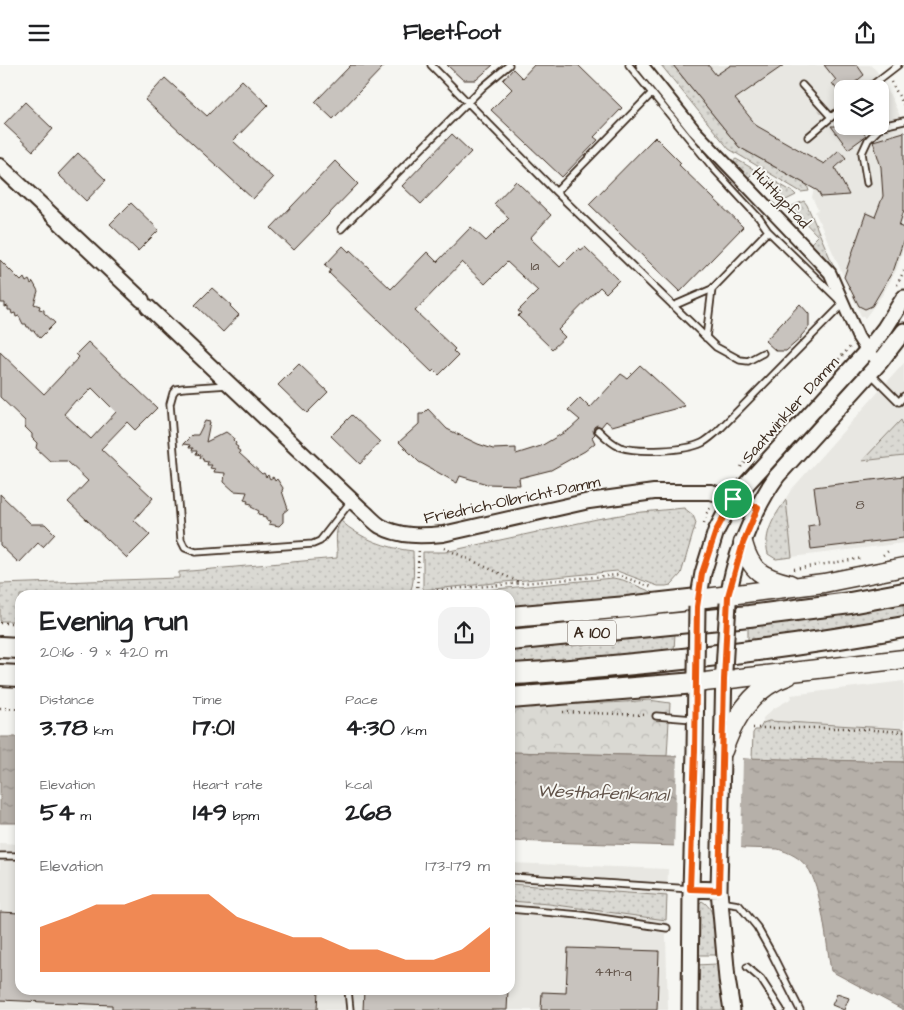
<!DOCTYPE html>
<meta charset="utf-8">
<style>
:root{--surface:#fff;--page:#f2f2f2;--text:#202124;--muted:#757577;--accent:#ea580c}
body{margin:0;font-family:"Architects Daughter",sans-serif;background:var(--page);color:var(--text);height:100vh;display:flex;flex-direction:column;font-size:19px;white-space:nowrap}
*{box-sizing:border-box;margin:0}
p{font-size:16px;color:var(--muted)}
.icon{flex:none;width:28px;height:28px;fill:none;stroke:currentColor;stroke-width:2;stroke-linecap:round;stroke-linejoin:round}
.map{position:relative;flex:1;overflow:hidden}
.sheet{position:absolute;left:15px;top:525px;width:500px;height:405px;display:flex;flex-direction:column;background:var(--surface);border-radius:15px;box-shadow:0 2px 8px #0003}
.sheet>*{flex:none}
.controls{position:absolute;left:834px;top:15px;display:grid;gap:10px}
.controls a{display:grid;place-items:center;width:55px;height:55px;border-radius:10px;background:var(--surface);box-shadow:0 2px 8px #0003;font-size:25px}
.pin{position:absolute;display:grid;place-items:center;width:42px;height:42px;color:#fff;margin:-21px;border:2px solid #fff;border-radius:50%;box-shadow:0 1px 5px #0007}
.round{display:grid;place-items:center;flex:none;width:52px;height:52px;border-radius:15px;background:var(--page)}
.head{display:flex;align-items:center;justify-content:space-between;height:85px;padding:0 25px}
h1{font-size:28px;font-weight:700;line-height:38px}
.figures{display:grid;grid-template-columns:repeat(3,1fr);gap:8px;height:85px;padding:5px 25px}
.figures div{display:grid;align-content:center}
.figures b{font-size:25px;font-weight:700}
.figures small{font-size:14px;font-weight:400}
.figures p{font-size:14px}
.chart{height:140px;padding:10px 25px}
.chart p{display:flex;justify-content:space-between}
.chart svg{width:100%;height:90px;margin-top:5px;fill:var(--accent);opacity:.7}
header{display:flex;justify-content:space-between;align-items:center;height:65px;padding:0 25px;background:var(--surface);font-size:22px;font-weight:700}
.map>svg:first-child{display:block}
.built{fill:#e8e7e2;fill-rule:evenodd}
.grass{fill:url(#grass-dots);stroke:#8a8278}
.park{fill:url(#park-crowns);stroke:#8a8278}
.water{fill:url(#water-ripples);stroke:#857a71}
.pier{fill:#f6f6f2}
.building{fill:#c8c3be;stroke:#3b2a1e;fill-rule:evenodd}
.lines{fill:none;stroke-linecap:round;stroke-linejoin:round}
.service-casing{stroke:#3b2a1e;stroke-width:9}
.minor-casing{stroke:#3b2a1e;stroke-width:15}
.tertiary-casing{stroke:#3b2a1e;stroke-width:18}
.secondary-casing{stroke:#3b2a1e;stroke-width:19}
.primary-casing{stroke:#3b2a1e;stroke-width:21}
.motorway-casing{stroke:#3b2a1e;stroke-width:24}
.path{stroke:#3b2a1e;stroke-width:2.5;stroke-dasharray:1 4;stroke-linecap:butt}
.service{stroke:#f6f6f2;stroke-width:5.5}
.minor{stroke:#f6f6f2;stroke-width:11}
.tertiary{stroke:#f6f6f2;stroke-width:14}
.secondary{stroke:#f6f6f2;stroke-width:15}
.primary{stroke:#f6f6f2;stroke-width:18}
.motorway{stroke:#f6f6f2;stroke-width:20}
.secondary-bridge-casing{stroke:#3b2a1e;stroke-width:19;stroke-linecap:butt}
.secondary-bridge{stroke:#f6f6f2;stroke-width:15}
.route-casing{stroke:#fff;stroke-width:10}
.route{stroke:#ea580c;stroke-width:6}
.labels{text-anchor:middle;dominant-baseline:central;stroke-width:4;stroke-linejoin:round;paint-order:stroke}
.number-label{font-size:14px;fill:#5e5046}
.shield{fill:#f6f6f2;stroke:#73675e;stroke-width:1}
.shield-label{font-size:15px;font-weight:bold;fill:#3b2a1e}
.street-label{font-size:16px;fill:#3b2a1e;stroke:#f6f6f2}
.water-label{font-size:18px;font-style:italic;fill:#605248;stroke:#f6f6f2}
</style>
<header><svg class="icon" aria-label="menu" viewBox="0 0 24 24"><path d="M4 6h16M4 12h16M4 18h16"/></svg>Fleetfoot<svg class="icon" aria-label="share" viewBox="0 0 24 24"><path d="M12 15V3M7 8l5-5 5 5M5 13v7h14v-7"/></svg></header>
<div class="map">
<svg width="904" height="945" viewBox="0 0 904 945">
<defs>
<pattern id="grass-dots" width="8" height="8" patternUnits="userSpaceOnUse" patternTransform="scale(1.25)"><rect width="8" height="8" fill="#dad9d3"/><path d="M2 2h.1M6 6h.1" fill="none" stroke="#bcbab5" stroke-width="1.8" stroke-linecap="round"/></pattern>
<pattern id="park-crowns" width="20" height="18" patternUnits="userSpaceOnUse" patternTransform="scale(1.25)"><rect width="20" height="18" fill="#dad9d3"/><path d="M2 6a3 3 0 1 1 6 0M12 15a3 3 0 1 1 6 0" fill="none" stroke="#bcbab5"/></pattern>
<pattern id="water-ripples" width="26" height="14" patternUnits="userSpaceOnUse" patternTransform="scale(1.25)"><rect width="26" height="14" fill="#b6b0a9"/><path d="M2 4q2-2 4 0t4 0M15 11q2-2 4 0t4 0" fill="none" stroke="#958f89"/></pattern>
</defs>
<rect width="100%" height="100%" fill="#f6f6f2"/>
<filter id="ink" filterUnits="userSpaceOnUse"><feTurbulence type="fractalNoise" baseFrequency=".02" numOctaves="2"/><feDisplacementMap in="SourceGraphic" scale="10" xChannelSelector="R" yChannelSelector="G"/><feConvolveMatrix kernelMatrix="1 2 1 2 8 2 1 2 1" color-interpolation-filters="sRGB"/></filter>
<g filter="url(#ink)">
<path class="built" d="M673 0H870L876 5 887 24 904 59V182L897 204 883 229 865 253 861 251 815 147 818 145 812 132 814 124 739 82ZM842 24H880V61H842Z
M904 298V478L776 494 772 492 768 489 765 480 767 469 778 446 791 425Z
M904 616V664L769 656 763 658V653L773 644 792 633 791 630Z
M0 778 20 779V925H510V798L668 804 666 872 668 945H0Z"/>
<path class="grass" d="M661 0H673L739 82 807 120 809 126 801 127 729 84Z
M736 94 793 127 796 130 784 136 755 106 748 113 733 96Z
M804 136 807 140 834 202 811 178 818 171 790 142Z
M901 355 904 362V391L862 396Z
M786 435 792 492 776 494 768 489C763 469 774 451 786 435Z
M684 443 693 450 696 458 681 509 671 520 666 521H658L617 506 423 525V487H445L597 454 632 448Z
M341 456C361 474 386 483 413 486 413 499 416 520 408 530H20V556H0V519L179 513V507L337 493C338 481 333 467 341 456Z
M613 513 623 515 659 530 510 543V530H432Z
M904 536V554L748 578V559Z
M675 568 674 586 510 599V583Z
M769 656 904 664V697L752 694 753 668 755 665H759L763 658Z
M510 819 667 831 666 855 549 839 510 836Z
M702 836C719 846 715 873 716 890H696L698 840Z
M717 899 724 945H698L696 900Z"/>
<path class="park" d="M649 635 670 638 667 691 510 687V640C556 638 603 640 649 635Z"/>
<path class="water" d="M0 672H20V758H0Z
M510 687 904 697V945L831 906C827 883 821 818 807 802 799 792 790 788 778 784L510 776Z"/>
<path class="pier" d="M668 689 752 691V694L743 693 741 783 745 784V785L669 783H674L677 689Z"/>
<path class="building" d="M351 0H385L333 54 315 37Z
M447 0H493L476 15H463Z
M534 0H578L622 43 594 72 598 75 562 112 491 45 512 24 503 15 513 4 522 13Z
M673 0H708L716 10 731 0H784L735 34 757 61 824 99 839 85 846 93 835 103 849 130 821 132 818 126 739 82Z
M824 0H857L864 10 847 24H842V27L840 29 832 18 836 15Z
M165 13 207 51 242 15 268 40 233 76 273 113 253 134 145 35Z
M25 37 53 64 33 86 4 59Z
M831 61H858L866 71 848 84Z
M904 67V145L899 161 904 163V174L894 204 872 241 865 244 859 241 844 212 866 148 875 152 883 131 881 102 873 76Z
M452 69 471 87 421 139 402 121Z
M655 72 681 98 679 100 743 162 680 227 589 139Z
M78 88 106 115 86 136 58 109Z
M335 96 358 119 294 185 271 163Z
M516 116 551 150 530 173 560 202 579 183 581 185 585 182 619 215 606 228 600 222 558 265 565 272 552 284 518 251 521 248 518 246 538 226 507 197 485 219 462 197 415 246 455 284 453 286 458 291 439 310 434 305 432 307 329 208 331 205 325 200 343 181 349 187 350 185 391 224 427 187 437 197 471 162 486 176 509 153 494 139Z
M131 138 159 165 138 186 110 159Z
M0 195 21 216 24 213 26 217 29 215 31 219 33 217 38 226 34 239 40 241 39 244 44 245V248L55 258 40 273 34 266H31L29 262H27L26 259H23L19 251 16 252 15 248 12 249 11 245H8V241L5 242V238H1Z
M212 223 231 240 230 241 239 250 223 267 195 240Z
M800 239 809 249V262L801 271V273L786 286H776L765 276Z
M88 277 157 343 135 365 127 357 101 384 153 433 134 455 150 470 127 493 68 437 88 416 67 396H50L36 383 37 378 32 373V369L25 362V356L0 332V287L44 329 79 292 76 289ZM92 323 116 347 91 374 64 349 76 335 79 336Z
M299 299 328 327 307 348 278 320Z
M640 300 685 341 612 361 606 356 601 362 597 360 594 362 593 366 595 369 592 372 595 378 585 386 551 405 519 413 520 420 487 419 460 411 457 418 419 397 399 377 419 359V349H423L428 344 447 364 478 379 493 384 516 383V389L541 381 570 364 580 355 568 345 580 333 590 343 621 309 627 313Z
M352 350 380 377 360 399 331 371Z
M205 356 210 357 206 377 226 367 234 373 233 375 236 378 235 380 238 382 237 384 240 386 239 388 262 409 264 408 266 412 268 410 270 414 273 412 275 416 277 414 283 423 282 426 288 444 283 448V457L279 461 269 459 270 456 266 455V453L262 452 263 450 258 449 259 446 251 442 252 439 247 438 248 436 244 435 247 427 234 426 224 417 225 408 214 407 215 404 210 403 212 400H207L208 397 203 396 204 394 200 393 201 390 196 389 197 386H192L193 383H189L190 380 183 379 192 370H198Z
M904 411V473L811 484 808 461 819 459 814 422Z
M0 429 31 459H45L55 469 43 482 38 478 19 498 0 480Z
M0 847 20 848V925H318L317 945H112V940L0 935Z
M568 883 659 886 657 945H541L542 927 566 928Z
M364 925H508L507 945H363Z
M837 929 849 933 844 945 832 940Z"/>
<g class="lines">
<g class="service-casing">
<path id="service" d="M431 0 556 127 716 282 740 295 748 296 763 288
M629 0 714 104 759 153 768 166 712 224 673 241
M802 20 831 52
M867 24 898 0
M808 72 842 43
M867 118 862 88 868 75 882 61 904 56
M556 127 652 28
M341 164 483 22 509 0
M706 273 712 224
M870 308 899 337 904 331
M228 320 183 323 176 324 173 328 170 339 181 475 185 483 196 487 313 479 320 476 351 436
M598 365C604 371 612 379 620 382 638 388 686 386 702 378 708 375 713 370 718 366L843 239 768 166
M656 651 693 654
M0 791H20
M510 812 691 824
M720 837 739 840 757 862 771 887 800 945
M510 844 580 850 667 863
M747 902 761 914 781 945
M348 925 350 945"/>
</g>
<g class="minor-casing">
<path id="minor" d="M642 0 694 65 830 208 858 272 867 286 880 297"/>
</g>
<g class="tertiary-casing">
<path id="tertiary" d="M0 101 142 235
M148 242 362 445C368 450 374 457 380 461 399 472 422 471 443 469L589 436 654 427H711L758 442"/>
</g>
<g class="secondary-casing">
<path id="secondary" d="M728 538C731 498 754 443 777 411L880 297 904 266
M697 542 703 508 716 466 733 434 867 286 885 263 904 233
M724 605 719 825 727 914 732 945
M691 824 719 825
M690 945 691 824 695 685 696 609"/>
</g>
<g class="primary-casing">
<path id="primary" d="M743 478C751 507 762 512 790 519
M698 534 824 518 904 502
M696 618 904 594
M723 686C734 653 753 622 788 611"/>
</g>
<g class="motorway-casing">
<path id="motorway" d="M510 552 627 542 698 534
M510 575 749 551 850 538 904 528
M0 582 20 583
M510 609C544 608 579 604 613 601 710 592 808 580 904 562
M0 610 20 611
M510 633 696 618"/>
</g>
<path class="path" d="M891 17 904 40
M897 220 904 206
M812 324 850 282
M741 402 751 391
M704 458 707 448 712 440
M444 483 521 518
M883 490 890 485
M794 504 863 493
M417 527 419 483
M413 530 417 527 617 510 653 522
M0 558H20
M0 643 20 644
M563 647 647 650
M753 663H843L904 667"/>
<use href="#service" class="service"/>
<use href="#minor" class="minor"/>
<use href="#tertiary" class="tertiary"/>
<use href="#secondary" class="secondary"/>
<use href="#primary" class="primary"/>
<use href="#motorway" class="motorway"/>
<g class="secondary-bridge-casing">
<path id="secondary-bridge" d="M724 605 728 538
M696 608 697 542"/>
</g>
<use href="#secondary-bridge" class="secondary-bridge"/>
</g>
</g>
<g class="lines" filter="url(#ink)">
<g class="route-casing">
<path id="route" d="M733 434 758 442 743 478 728 531 724 615 719 825 690 824 695 685 697 542 702 508 716 466Z"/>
</g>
<use href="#route" class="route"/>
</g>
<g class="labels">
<g class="number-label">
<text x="535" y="201">1a</text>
<text x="860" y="440">8</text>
<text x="613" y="907">44n-q</text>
</g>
<rect class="shield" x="568" y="555.5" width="48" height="25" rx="4"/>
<g class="shield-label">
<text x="592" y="568">A 100</text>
</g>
<g class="street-label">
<text transform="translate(781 133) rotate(47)">Hüttigpfad</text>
<text transform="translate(790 345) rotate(-48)">Saatwinkler Damm</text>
<text transform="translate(512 435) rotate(-12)">Friedrich-Olbricht-Damm</text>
</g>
<g class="water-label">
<text transform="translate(603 728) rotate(2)">Westhafenkanal</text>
</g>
</g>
</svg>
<div class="controls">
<a><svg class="icon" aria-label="layers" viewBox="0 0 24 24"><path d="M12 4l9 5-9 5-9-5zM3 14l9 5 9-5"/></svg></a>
</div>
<div class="pin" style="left:733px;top:434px;background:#1e9e55"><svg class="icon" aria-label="arrive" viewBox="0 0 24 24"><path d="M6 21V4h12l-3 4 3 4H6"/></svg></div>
<section class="sheet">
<div class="head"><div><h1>Evening run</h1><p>20:16 · 9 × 420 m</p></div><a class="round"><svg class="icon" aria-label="share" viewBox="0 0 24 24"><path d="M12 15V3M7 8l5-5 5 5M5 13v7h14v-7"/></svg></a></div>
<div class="figures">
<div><p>Distance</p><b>3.78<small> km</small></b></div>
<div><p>Time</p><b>17:01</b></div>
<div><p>Pace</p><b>4:30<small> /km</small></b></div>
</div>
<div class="figures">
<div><p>Elevation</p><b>54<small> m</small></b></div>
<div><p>Heart rate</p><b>149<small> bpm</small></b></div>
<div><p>kcal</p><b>268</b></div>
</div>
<div class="chart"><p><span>Elevation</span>173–179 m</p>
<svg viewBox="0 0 160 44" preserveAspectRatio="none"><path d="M0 44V22L10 17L20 11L30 11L40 6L50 6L60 6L70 17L80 22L90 27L100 27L110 33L120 33L130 38L140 38L150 33L160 22V44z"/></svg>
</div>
</section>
</div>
